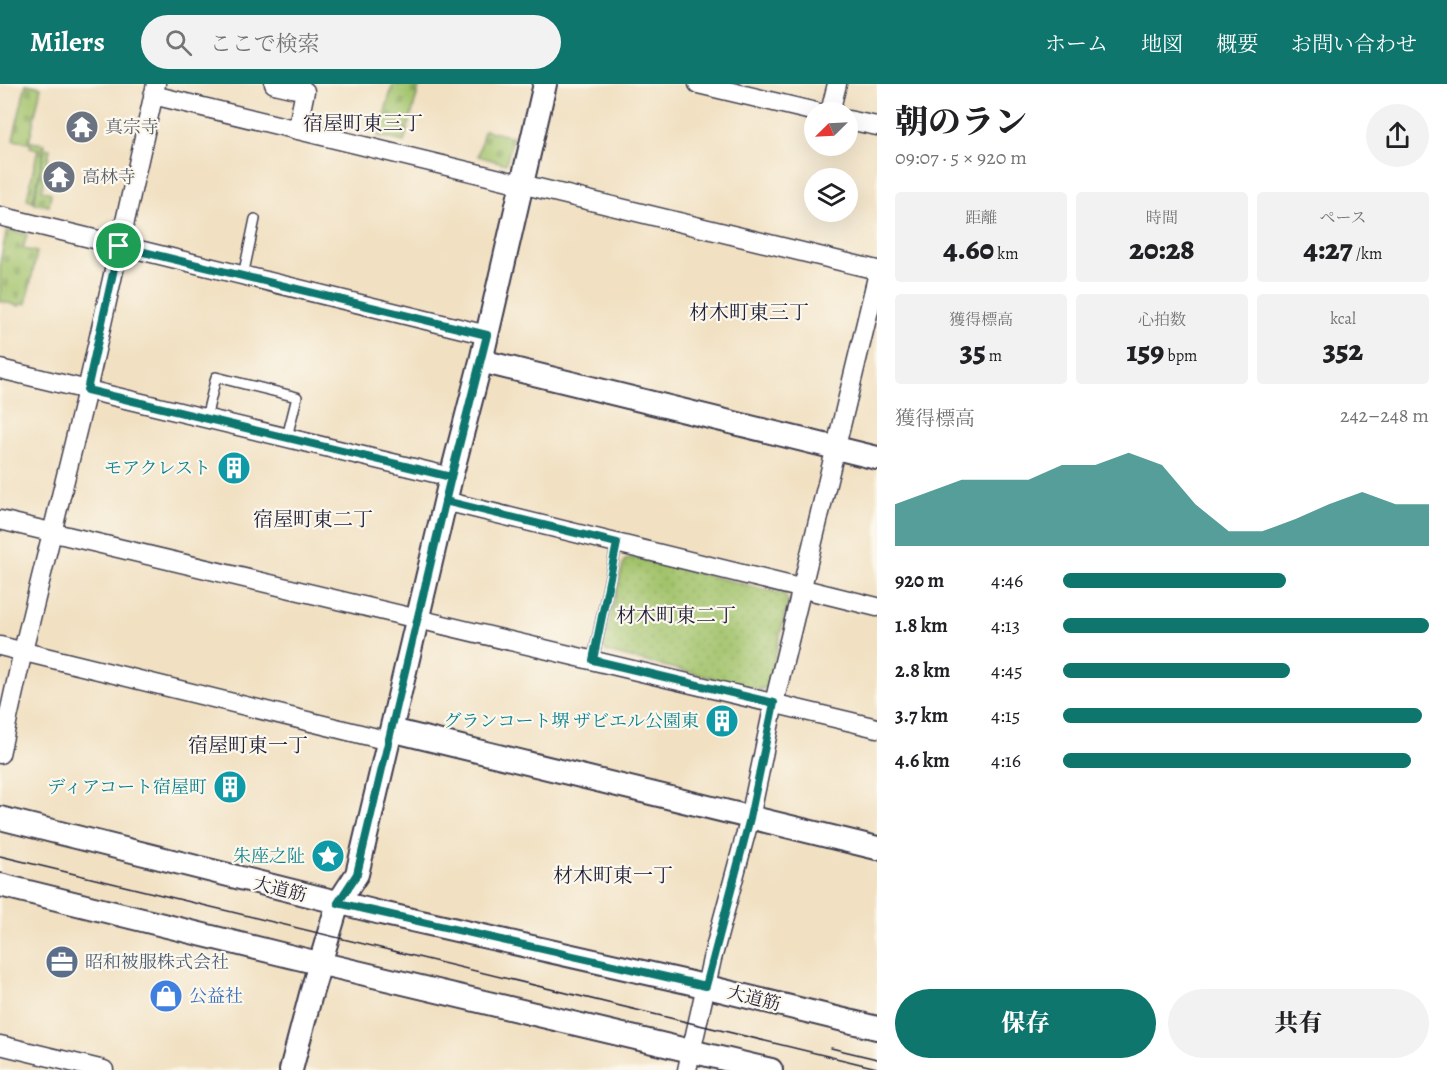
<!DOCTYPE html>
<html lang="ja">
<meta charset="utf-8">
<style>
:root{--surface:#fff;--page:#f2f2f2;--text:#202124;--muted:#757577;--accent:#0f766e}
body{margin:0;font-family:Alegreya,"Noto Serif JP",serif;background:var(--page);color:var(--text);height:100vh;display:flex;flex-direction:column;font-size:22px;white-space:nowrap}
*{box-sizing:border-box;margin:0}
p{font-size:20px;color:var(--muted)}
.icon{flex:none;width:33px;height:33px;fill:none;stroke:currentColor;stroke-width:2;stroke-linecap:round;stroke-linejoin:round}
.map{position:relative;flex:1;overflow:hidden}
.drawer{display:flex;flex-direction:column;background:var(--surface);width:570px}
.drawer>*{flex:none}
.needle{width:39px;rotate:246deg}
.tools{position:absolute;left:804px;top:18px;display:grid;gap:12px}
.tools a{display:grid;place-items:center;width:54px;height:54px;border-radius:50%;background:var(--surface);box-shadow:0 6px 24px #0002;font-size:30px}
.pin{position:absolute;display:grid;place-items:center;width:51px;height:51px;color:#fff;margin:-26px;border:3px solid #fff;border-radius:50%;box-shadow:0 2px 6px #0007}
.round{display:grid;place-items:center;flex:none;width:63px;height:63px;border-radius:32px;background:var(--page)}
.head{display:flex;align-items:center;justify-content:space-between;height:102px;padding:0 18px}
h1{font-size:33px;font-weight:800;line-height:45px}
.figures{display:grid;grid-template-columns:repeat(3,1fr);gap:9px;height:102px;padding:6px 18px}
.figures div{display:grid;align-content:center;border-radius:6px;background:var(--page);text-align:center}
.figures b{font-size:30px;font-weight:800}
.figures small{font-size:16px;font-weight:400}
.figures p{font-size:16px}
.chart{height:168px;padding:12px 18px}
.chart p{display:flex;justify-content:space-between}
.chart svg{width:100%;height:108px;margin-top:6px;fill:var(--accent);opacity:.7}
.primary-button{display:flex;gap:12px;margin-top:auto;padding:12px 18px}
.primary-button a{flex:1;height:69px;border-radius:36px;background:var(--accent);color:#fff;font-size:24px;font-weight:800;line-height:69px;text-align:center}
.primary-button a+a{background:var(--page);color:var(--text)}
ul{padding:0 18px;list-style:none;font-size:20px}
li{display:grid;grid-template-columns:96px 72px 1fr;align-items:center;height:45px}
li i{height:15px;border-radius:8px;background:var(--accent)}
header{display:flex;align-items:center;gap:36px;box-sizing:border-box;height:84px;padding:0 30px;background:var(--accent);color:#fff}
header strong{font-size:28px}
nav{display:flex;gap:33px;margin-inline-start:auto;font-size:21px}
.search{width:420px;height:54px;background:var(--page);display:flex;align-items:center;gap:15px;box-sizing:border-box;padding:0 21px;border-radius:33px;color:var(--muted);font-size:22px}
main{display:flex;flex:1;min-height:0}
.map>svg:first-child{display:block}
.grass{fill:url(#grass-dots);stroke:#627253;stroke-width:1.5}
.cemetery{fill:url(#cemetery-stones);stroke:#627253;stroke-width:1.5}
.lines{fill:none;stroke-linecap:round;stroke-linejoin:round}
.service-casing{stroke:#413e4f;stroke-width:12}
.minor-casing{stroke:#413e4f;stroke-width:21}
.tertiary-casing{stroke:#413e4f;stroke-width:26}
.service{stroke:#fff;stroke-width:9}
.minor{stroke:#fff;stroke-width:18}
.tertiary{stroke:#fff;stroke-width:22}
.tram{stroke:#22223b;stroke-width:1.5}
.route-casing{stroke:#fff;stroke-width:12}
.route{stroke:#0f766e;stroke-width:8}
.labels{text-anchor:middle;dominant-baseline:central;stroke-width:4.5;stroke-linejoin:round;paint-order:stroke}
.worship-label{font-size:18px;fill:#5b616d;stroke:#fbf7ec;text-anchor:start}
.culture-label{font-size:18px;fill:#0d838f;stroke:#fbf7ec;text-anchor:end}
.street-label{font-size:18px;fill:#22223b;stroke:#fbf7ec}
.service-label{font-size:18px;fill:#4e5e75;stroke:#fbf7ec;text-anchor:start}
.shop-label{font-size:18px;fill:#366cbe;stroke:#fbf7ec;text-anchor:start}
.neighbourhood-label{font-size:20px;fill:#22223b;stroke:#fbf7ec}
</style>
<header>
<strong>Milers</strong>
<div class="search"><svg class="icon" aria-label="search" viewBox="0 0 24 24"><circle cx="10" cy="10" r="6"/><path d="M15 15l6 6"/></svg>ここで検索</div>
<nav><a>ホーム</a><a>地図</a><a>概要</a><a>お問い合わせ</a></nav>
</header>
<main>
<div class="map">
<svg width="877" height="986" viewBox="0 0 877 986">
<defs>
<pattern id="grass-dots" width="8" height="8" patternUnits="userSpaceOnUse" patternTransform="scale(1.5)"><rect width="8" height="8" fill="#a2c36b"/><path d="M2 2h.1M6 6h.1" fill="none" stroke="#8ba75e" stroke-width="1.8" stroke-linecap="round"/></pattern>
<pattern id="cemetery-stones" width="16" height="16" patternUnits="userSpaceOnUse" patternTransform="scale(1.5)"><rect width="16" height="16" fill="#a2c36b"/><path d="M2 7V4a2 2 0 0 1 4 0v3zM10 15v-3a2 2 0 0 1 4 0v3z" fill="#8ba75e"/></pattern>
</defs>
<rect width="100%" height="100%" fill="#fbf7ec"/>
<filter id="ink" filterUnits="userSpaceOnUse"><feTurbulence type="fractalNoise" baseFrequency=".0167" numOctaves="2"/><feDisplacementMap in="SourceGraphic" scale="12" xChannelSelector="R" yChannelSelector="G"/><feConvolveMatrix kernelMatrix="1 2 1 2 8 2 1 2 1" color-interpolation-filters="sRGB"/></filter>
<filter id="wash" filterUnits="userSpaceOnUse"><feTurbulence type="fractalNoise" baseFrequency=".008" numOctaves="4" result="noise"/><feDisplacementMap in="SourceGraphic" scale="24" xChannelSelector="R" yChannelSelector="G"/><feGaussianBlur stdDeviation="1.35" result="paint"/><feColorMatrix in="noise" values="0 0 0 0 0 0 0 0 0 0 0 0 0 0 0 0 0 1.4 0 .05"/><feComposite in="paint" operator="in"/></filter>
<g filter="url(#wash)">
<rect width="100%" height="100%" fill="#f1e0c1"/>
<path class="grass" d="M632 473 784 510 788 517 768 602 761 606 607 568 603 562 622 485 624 477Z"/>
<path class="cemetery" d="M26 0 41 3 29 59 13 56Z
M393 0H420L404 58 378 52Z
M484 46 513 53 506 80 478 72Z
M31 58 45 60 44 64 50 65 42 106 51 109 49 122 34 119 44 67 33 117 27 115 38 65 30 63Z
M7 146 27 150 23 165 37 168 26 220 21 219 20 222 0 217V178Z"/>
</g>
<g filter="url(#ink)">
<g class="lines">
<g class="service-casing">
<path id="service" d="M243 192 255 135
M206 334 216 293 297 313 287 353
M593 576 617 459"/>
</g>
<g class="minor-casing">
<path id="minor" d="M274 0 305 7 297 46
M698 0 816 28
M153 11 877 186
M830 28 837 0
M848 36 877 42
M0 132 487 251
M0 285 451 393
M445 417 877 523
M0 436 877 644
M0 562 389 657
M0 670 23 567 87 306 156 0
M0 961 104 986
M687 986 712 875 750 734 774 619 877 193"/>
</g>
<g class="tertiary-casing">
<path id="tertiary" d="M481 277 877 374
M391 646 877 764
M0 734 381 829 687 898 877 944
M0 801 289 872 771 986
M291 986 311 910 338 819 357 790 451 393 481 277 545 0"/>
</g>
<use href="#service" class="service"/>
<use href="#minor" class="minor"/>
<use href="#tertiary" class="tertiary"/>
<path class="tram" d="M0 772 877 984
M831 964 877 975"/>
</g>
</g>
<g class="lines" filter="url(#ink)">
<g class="route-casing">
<path id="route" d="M119 162 87 306 451 393 357 790 338 819 706 902 750 734 774 619 593 576 617 459 445 417 487 251 119 162"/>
</g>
<use href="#route" class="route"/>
</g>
<defs>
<g id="temple-disc" transform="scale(1.725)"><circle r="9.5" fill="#6b7280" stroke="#fbf7ec"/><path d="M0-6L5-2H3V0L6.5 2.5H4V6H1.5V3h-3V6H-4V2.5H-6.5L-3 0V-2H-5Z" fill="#fff"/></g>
<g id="building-disc" transform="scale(1.725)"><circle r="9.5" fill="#0f9aa8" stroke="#fbf7ec"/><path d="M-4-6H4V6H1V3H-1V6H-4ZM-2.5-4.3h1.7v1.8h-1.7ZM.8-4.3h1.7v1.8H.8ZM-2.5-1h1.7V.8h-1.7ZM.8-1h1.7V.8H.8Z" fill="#fff"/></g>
<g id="sight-disc" transform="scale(1.725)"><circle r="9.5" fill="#0f9aa8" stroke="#fbf7ec"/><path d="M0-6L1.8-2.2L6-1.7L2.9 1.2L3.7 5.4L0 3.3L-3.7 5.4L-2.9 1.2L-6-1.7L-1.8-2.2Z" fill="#fff"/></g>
<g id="office-disc" transform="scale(1.725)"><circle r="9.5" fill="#5c6f8a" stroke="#fbf7ec"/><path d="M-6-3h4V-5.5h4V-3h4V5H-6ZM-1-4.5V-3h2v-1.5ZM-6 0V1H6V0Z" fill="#fff"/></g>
<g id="shop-disc" transform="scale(1.725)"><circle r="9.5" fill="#3f7fe0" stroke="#fbf7ec"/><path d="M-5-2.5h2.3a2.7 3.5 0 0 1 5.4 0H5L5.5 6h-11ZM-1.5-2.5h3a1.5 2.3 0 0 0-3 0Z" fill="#fff"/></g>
</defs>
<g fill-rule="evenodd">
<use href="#temple-disc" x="82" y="43"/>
<use href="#temple-disc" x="59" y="93"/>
<use href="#building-disc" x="234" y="384"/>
<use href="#building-disc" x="722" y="637"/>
<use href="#building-disc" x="230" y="703"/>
<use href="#sight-disc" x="328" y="772"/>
<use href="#office-disc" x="62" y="878"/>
<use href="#shop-disc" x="166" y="912"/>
</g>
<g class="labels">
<g class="worship-label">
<text x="105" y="43">真宗寺</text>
<text x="82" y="93">高林寺</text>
</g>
<g class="culture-label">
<text x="211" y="384">モアクレスト</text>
<text x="699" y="637">グランコート堺 ザビエル公園東</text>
<text x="207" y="703">ディアコート宿屋町</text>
<text x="305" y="772">朱座之阯</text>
</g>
<g class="street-label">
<text transform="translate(280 805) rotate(14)">大道筋</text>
<text transform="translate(754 914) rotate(14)">大道筋</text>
</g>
<g class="service-label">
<text x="85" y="878">昭和被服株式会社</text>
</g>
<g class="shop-label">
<text x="189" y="912">公益社</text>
</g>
<g class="neighbourhood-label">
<text x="363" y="39">宿屋町東三丁</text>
<text x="749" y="228">材木町東三丁</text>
<text x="313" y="435">宿屋町東二丁</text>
<text x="676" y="531">材木町東二丁</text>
<text x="248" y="661">宿屋町東一丁</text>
<text x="613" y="791">材木町東一丁</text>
</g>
</g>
</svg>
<div class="tools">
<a><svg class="needle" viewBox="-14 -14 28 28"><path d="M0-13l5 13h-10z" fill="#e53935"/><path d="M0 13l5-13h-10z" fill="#757577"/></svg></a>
<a><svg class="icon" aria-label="layers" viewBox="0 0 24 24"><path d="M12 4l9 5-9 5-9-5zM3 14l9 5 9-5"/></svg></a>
</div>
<div class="pin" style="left:119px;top:162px;background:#1e9e55"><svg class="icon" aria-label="arrive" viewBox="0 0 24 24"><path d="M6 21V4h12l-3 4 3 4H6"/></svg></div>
</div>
<section class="drawer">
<div class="head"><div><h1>朝のラン</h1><p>09:07 · 5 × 920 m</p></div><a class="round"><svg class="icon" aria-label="share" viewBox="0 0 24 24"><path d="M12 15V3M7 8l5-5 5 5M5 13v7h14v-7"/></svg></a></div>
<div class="figures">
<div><p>距離</p><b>4.60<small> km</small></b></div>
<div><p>時間</p><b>20:28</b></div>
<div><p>ペース</p><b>4:27<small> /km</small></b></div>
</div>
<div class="figures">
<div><p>獲得標高</p><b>35<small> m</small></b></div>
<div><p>心拍数</p><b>159<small> bpm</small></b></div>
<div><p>kcal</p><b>352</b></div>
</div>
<div class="chart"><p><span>獲得標高</span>242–248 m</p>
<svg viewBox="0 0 160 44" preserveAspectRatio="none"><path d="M0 44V27L10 22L20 17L30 17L40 17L50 11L60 11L70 6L80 11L90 27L100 38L110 38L120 33L130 27L140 22L150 27L160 27V44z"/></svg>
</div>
<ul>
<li><b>920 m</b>4:46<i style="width:61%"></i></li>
<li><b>1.8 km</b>4:13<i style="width:100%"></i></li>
<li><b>2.8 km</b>4:45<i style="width:62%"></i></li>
<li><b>3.7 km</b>4:15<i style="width:98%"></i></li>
<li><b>4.6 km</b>4:16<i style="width:95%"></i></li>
</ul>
<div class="primary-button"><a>保存</a><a>共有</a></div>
</section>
</main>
